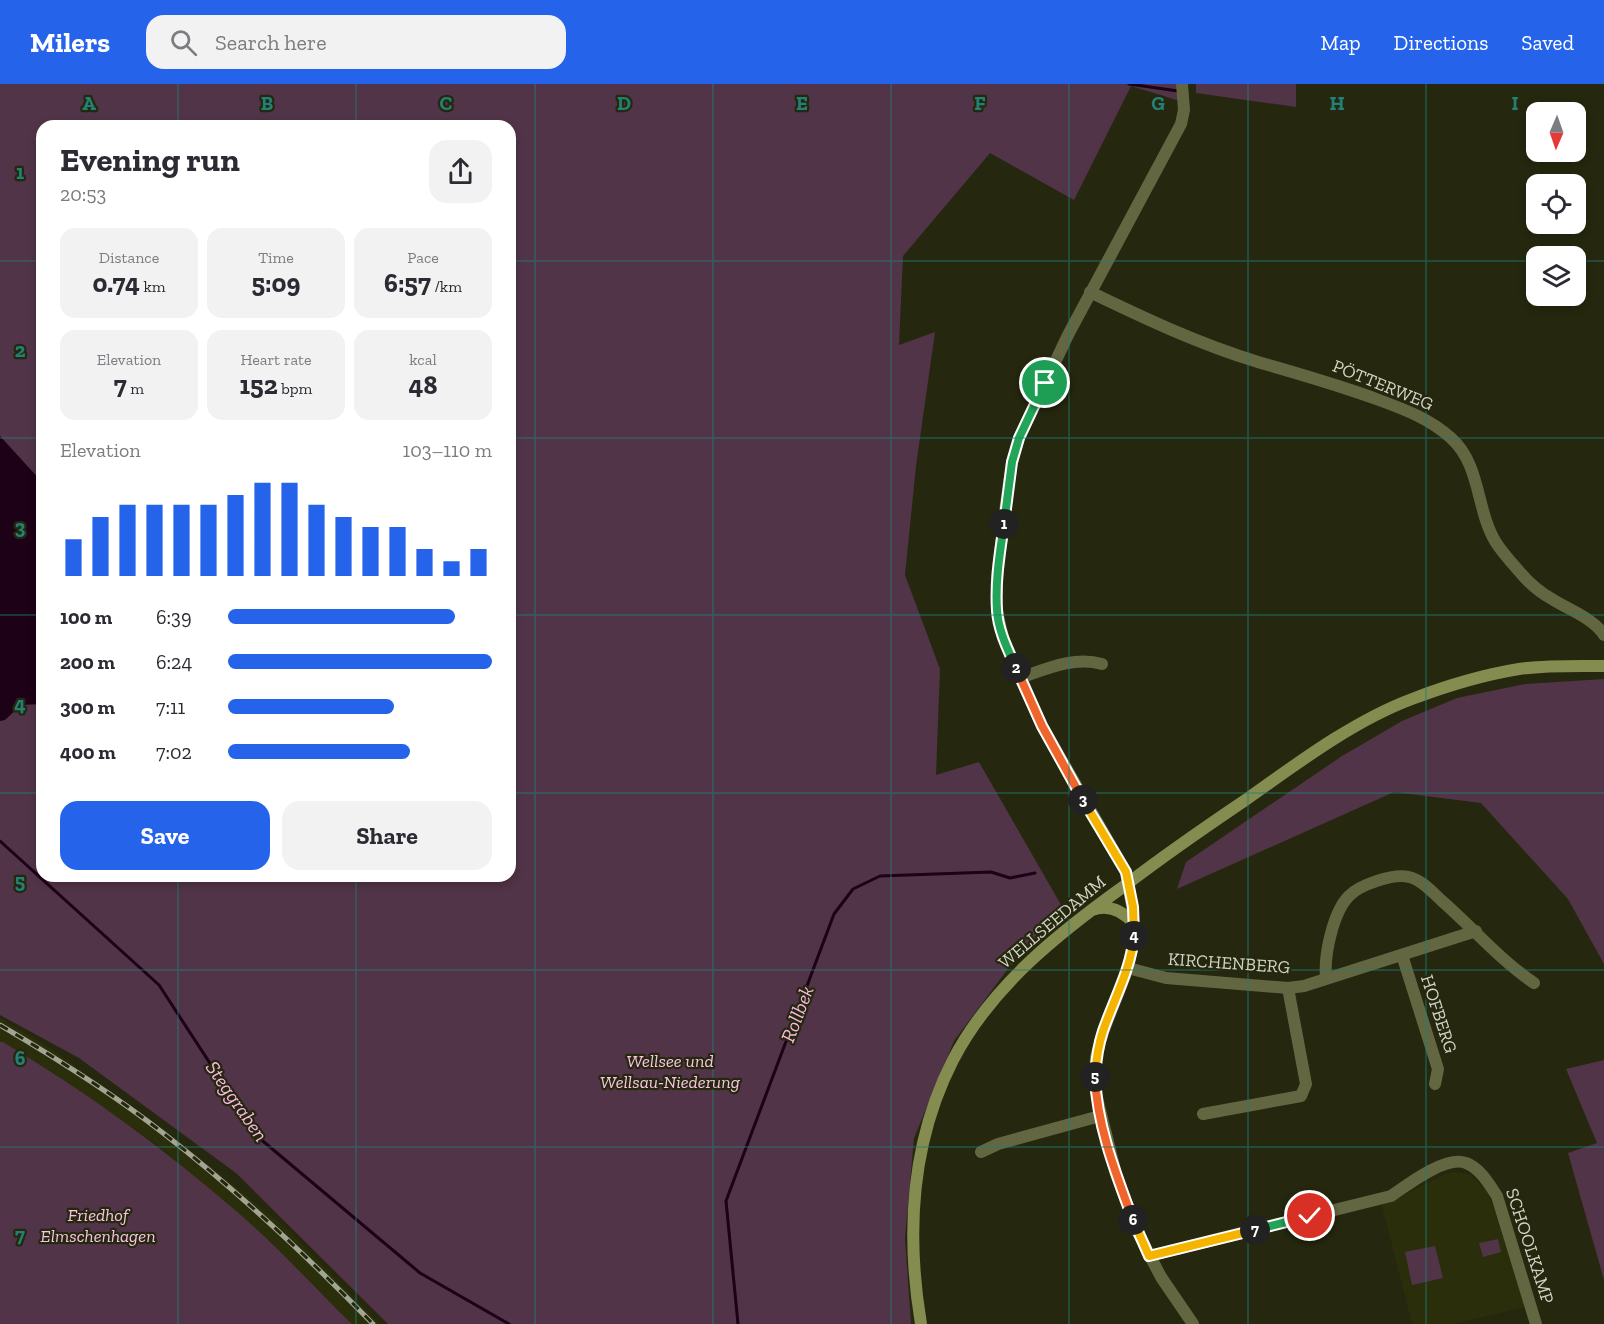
<!DOCTYPE html>
<meta charset="utf-8">
<style>
:root{--surface:#fff;--page:#f2f2f3;--text:#2b2b33;--muted:#7c7c81;--accent:#2563eb}
body{margin:0;font-family:"Zilla Slab",serif;background:var(--page);color:var(--text);height:100vh;display:flex;flex-direction:column;font-size:22px;white-space:nowrap}
*{box-sizing:border-box;margin:0}
p{font-size:20px;color:var(--muted)}
.icon{flex:none;width:33px;height:33px;fill:none;stroke:currentColor;stroke-width:2;stroke-linecap:round;stroke-linejoin:round}
.map{position:relative;flex:1;overflow:hidden}
.details{position:absolute;left:36px;top:36px;width:480px;height:762px;display:flex;flex-direction:column;background:var(--surface);border-radius:18px;box-shadow:0 3px 9px #0003}
.details>*{flex:none}
.needle{width:39px;rotate:182deg}
.buttons{position:absolute;left:1526px;top:18px;display:grid;gap:12px}
.buttons a{display:grid;place-items:center;width:60px;height:60px;border-radius:12px;background:var(--surface);box-shadow:0 3px 9px #0003;font-size:30px}
.pin{position:absolute;display:grid;place-items:center;width:51px;height:51px;color:#fff;margin:-26px;border:3px solid #fff;border-radius:50%;box-shadow:0 2px 6px #0007}
.km{position:absolute;width:30px;height:30px;margin:-15px;border-radius:50%;background:#222;color:#fff;font-size:16px;line-height:30px;text-align:center}
.round{display:grid;place-items:center;flex:none;width:63px;height:63px;border-radius:18px;background:var(--page)}
.summary{display:flex;align-items:center;justify-content:space-between;height:102px;padding:0 24px}
h1{font-size:33px;font-weight:800;line-height:45px}
.metrics{display:grid;grid-template-columns:repeat(3,1fr);gap:9px;height:102px;padding:6px 24px}
.metrics div{display:grid;align-content:center;border-radius:15px;background:var(--page);text-align:center}
.metrics b{font-size:26px;font-weight:800}
.metrics small{font-size:16px;font-weight:400}
.metrics p{font-size:16px}
.chart{height:168px;padding:12px 24px}
.chart p{display:flex;justify-content:space-between}
.chart svg{width:100%;height:108px;margin-top:6px;stroke:var(--accent);stroke-width:6}
.primary-button{display:flex;gap:12px;margin-top:auto;padding:12px 24px}
.primary-button a{flex:1;height:69px;border-radius:18px;background:var(--accent);color:#fff;font-size:24px;font-weight:800;line-height:69px;text-align:center}
.primary-button a+a{background:var(--page);color:var(--text)}
ul{padding:0 24px;list-style:none;font-size:20px}
li{display:grid;grid-template-columns:96px 72px 1fr;align-items:center;height:45px}
li i{height:15px;border-radius:8px;background:var(--accent)}
header{display:flex;align-items:center;gap:36px;box-sizing:border-box;height:84px;padding:0 30px;background:var(--accent);color:#fff}
header strong{font-size:28px}
nav{display:flex;gap:33px;margin-inline-start:auto;font-size:21px}
.search{width:420px;height:54px;background:var(--page);display:flex;align-items:center;gap:15px;box-sizing:border-box;padding:0 21px;border-radius:18px;color:var(--muted);font-size:22px}
.map>svg:first-child{display:block}
.built{fill:#2a2e0b}
.green{fill:#513447;fill-rule:evenodd}
.water{fill:#1d0116}
.lines{fill:none;stroke-linecap:round;stroke-linejoin:round}
.stream{stroke:#1d0116;stroke-width:3}
.minor{stroke:#626742;stroke-width:12}
.secondary{stroke:#848c4f;stroke-width:12}
.rail-casing{stroke:#a2a592;stroke-width:5}
.rail{stroke:#25280e;stroke-width:3;stroke-dasharray:9;stroke-linecap:butt}
.split-1-casing{stroke:#fff;stroke-width:12}
.split-2-casing{stroke:#fff;stroke-width:12}
.split-3-casing{stroke:#fff;stroke-width:12}
.split-4-casing{stroke:#fff;stroke-width:12}
.split-5-casing{stroke:#fff;stroke-width:12}
.split-6-casing{stroke:#fff;stroke-width:12}
.split-7-casing{stroke:#fff;stroke-width:12}
.split-8-casing{stroke:#fff;stroke-width:12}
.split-1{stroke:#22a559;stroke-width:8}
.split-2{stroke:#22a559;stroke-width:8}
.split-3{stroke:#f0652b;stroke-width:8}
.split-4{stroke:#f5b400;stroke-width:8}
.split-5{stroke:#f5b400;stroke-width:8}
.split-6{stroke:#f0652b;stroke-width:8}
.split-7{stroke:#f5b400;stroke-width:8}
.split-8{stroke:#22a559;stroke-width:8}
.grid{fill:none;stroke:#228077;stroke-width:1.5;stroke-opacity:0.55}
.labels{text-anchor:middle;dominant-baseline:central;stroke-width:4.5;stroke-linejoin:round;paint-order:stroke}
.street-label{font-size:18px;fill:#d2d5c5;stroke:#25280e}
.park-label{font-size:18px;font-style:italic;fill:#f8c3e5;stroke:#25280e}
.water-label{font-size:20px;font-style:italic;fill:#fab8e4;stroke:#25280e}
.grid-label{font-size:20px;text-anchor:middle;font-weight:bold;fill:#228077;stroke:#25280e;stroke-width:4.5;stroke-linejoin:round;paint-order:stroke}
</style>
<header>
<strong>Milers</strong>
<div class="search"><svg class="icon" aria-label="search" viewBox="0 0 24 24"><circle cx="10" cy="10" r="6"/><path d="M15 15l6 6"/></svg>Search here</div>
<nav><a>Map</a><a>Directions</a><a>Saved</a></nav>
</header>
<div class="map">
<svg width="1604" height="1240" viewBox="0 0 1604 1240">
<rect width="100%" height="100%" fill="#25280e"/>
<path class="built" d="M0 934 53 966 169 1049 285 1143 380 1240H352L236 1127 156 1060 43 982 3 958H0Z
M1456 1088 1471 1091 1487 1108 1499 1133 1525 1223 1454 1240H1412L1382 1122 1445 1090Z"/>
<path class="green" d="M0 0H1178L1183 18 1131 2 1074 116 990 69 903 172 899 261 935 248 916 382 905 491 940 585 936 691 979 678 1068 833 1010 882 954 957 914 1054 905 1154 911 1240H388L236 1089 79 974 0 931ZM42 42H510V792H42Z
M1196 0H1296V23L1196 9Z
M1604 595V880L1568 815 1481 719 1394 708 1177 805 1186 778 1342 672 1402 637 1457 614 1525 600Z
M0 958H3C85 1007 162 1063 235 1126 276 1161 313 1202 352 1240H0Z
M1604 976V1196L1568 1069 1597 1059 1566 985Z
M1498 1155 1501 1168 1483 1173 1479 1159Z
M1435 1162 1443 1194 1412 1201 1405 1168Z"/>
<path class="water" d="M0 352 42 398V620L21 621 5 636 0 637Z"/>
<g class="lines">
<path class="stream" d="M1129 0 1178 7
M0 757 159 901 258 1053 420 1189 509 1240
M738 1240 726 1117 834 830 853 805 880 792 991 788 1010 794 1035 789"/>
<path class="minor" d="M1182 0 1184 26 1181 40 1068 251 1019 354 1012 378 1006 420 997 493V527L1003 554 1042 642 1126 788 1133 828 1134 854 1128 884 1103 948 1096 973 1095 995 1097 1014 1116 1090 1138 1149 1161 1193 1193 1240
M1090 208C1146 235 1199 260 1258 278 1299 290 1339 301 1379 316 1406 326 1430 335 1451 354 1481 381 1476 425 1495 457 1501 467 1510 477 1518 486 1527 497 1539 508 1552 515 1569 526 1593 534 1604 551
M1020 594C1046 585 1074 572 1102 580
M1402 871 1438 985 1435 1000
M1128 884 1166 894 1288 904 1304 902 1476 847
M1326 893C1324 871 1333 828 1349 812 1359 801 1394 789 1409 793 1422 796 1432 808 1442 817 1473 844 1500 876 1534 899
M1203 1030 1301 1012 1306 1000 1288 904
M981 1068 998 1060 1100 1032
M1149 1172 1391 1112C1407 1101 1446 1071 1466 1079 1480 1084 1489 1100 1497 1112L1536 1240"/>
<path class="secondary" d="M1092 826C1109 820 1123 827 1134 840
M921 1240C906 1150 911 1058 953 976 992 901 1060 848 1127 800 1165 771 1204 744 1244 717 1295 681 1353 637 1412 615 1446 602 1482 591 1519 585 1547 581 1576 582 1604 582"/>
<g class="rail-casing">
<path id="rail" d="M0 941C56 974 112 1009 163 1049 238 1107 307 1172 373 1240"/>
</g>
<use href="#rail" class="rail"/>
</g>
<g class="lines">
<g class="split-1-casing">
<path id="split-1" d="M1004 440 1012 378 1019 354 1045 299"/>
</g>
<g class="split-2-casing">
<path id="split-2" d="M1004 440C1000 468 995 497 997 526 998 546 1008 566 1016 584"/>
</g>
<g class="split-3-casing">
<path id="split-3" d="M1016 584 1042 642 1083 716"/>
</g>
<g class="split-4-casing">
<path id="split-4" d="M1083 716 1126 788 1133 823 1134 852"/>
</g>
<g class="split-5-casing">
<path id="split-5" d="M1095 993C1096 977 1098 962 1103 947 1114 915 1131 885 1134 852"/>
</g>
<g class="split-6-casing">
<path id="split-6" d="M1095 993C1097 1042 1116 1090 1133 1136"/>
</g>
<g class="split-7-casing">
<path id="split-7" d="M1133 1136 1149 1172 1255 1146"/>
</g>
<g class="split-8-casing">
<path id="split-8" d="M1255 1146 1310 1132"/>
</g>
<use href="#split-1" class="split-1"/>
<use href="#split-2" class="split-2"/>
<use href="#split-3" class="split-3"/>
<use href="#split-4" class="split-4"/>
<use href="#split-5" class="split-5"/>
<use href="#split-6" class="split-6"/>
<use href="#split-7" class="split-7"/>
<use href="#split-8" class="split-8"/>
</g>
<path class="grid" d="M178 0V42M356 0V42M535 0V1240M713 0V1240M891 0V1240M1069 0V1240M1248 0V1240M1426 0V1240M0 177H42M510 177H1536M1575 177H1604M0 354H42M510 354H1604M0 531H42M510 531H1604M0 709H42M510 709H1604M178 792V1240M356 792V1240M0 886H1604M0 1063H1604"/>
<g class="labels">
<g class="street-label">
<text transform="translate(1383 301) rotate(22)">PÖTTERWEG</text>
<text transform="translate(1052 838) rotate(-40)">WELLSEEDAMM</text>
<text transform="translate(1229 879) rotate(4)">KIRCHENBERG</text>
<text transform="translate(1439 930) rotate(72)">HOFBERG</text>
<text transform="translate(1530 1162) rotate(72)">SCHOOLKAMP</text>
</g>
<g class="park-label">
<text x="670" y="977">Wellsee und<tspan x="670" dy="21">Wellsau-Niederung</tspan></text>
<text x="98" y="1131">Friedhof<tspan x="98" dy="21">Elmschenhagen</tspan></text>
</g>
<g class="water-label">
<text transform="translate(797 930) rotate(-69)">Rollbek</text>
<text transform="translate(237 1017) rotate(55)">Steggraben</text>
</g>
</g>
<g class="grid-label">
<text x="89" y="26">A</text>
<text x="267" y="26">B</text>
<text x="446" y="26">C</text>
<text x="624" y="26">D</text>
<text x="802" y="26">E</text>
<text x="980" y="26">F</text>
<text x="1158" y="26">G</text>
<text x="1337" y="26">H</text>
<text x="1515" y="26">I</text>
<text x="20" y="95">1</text>
<text x="20" y="273">2</text>
<text x="20" y="450">3</text>
<text x="20" y="627">4</text>
<text x="20" y="804">5</text>
<text x="20" y="981">6</text>
<text x="20" y="1158">7</text>
</g>
</svg>
<div class="buttons">
<a><svg class="needle" viewBox="-14 -14 28 28"><path d="M0-13l5 13h-10z" fill="#e53935"/><path d="M0 13l5-13h-10z" fill="#7c7c81"/></svg></a>
<a><svg class="icon" aria-label="locate" viewBox="0 0 24 24"><circle cx="12" cy="12" r="6"/><path d="M12 2v4M12 18v4M2 12h4M18 12h4"/></svg></a>
<a><svg class="icon" aria-label="layers" viewBox="0 0 24 24"><path d="M12 4l9 5-9 5-9-5zM3 14l9 5 9-5"/></svg></a>
</div>
<div class="pin" style="left:1045px;top:299px;background:#1e9e55"><svg class="icon" aria-label="arrive" viewBox="0 0 24 24"><path d="M6 21V4h12l-3 4 3 4H6"/></svg></div>
<div class="pin" style="left:1310px;top:1132px;background:#d93025"><svg class="icon" aria-label="check" viewBox="0 0 24 24"><path d="M5 12l5 5 9-10"/></svg></div>
<b class="km" style="left:1004px;top:440px">1</b>
<b class="km" style="left:1016px;top:584px">2</b>
<b class="km" style="left:1083px;top:716px">3</b>
<b class="km" style="left:1134px;top:852px">4</b>
<b class="km" style="left:1095px;top:993px">5</b>
<b class="km" style="left:1133px;top:1136px">6</b>
<b class="km" style="left:1255px;top:1146px">7</b>
<section class="details">
<div class="summary"><div><h1>Evening run</h1><p>20:53</p></div><a class="round"><svg class="icon" aria-label="share" viewBox="0 0 24 24"><path d="M12 15V3M7 8l5-5 5 5M5 13v7h14v-7"/></svg></a></div>
<div class="metrics">
<div><p>Distance</p><b>0.74<small> km</small></b></div>
<div><p>Time</p><b>5:09</b></div>
<div><p>Pace</p><b>6:57<small> /km</small></b></div>
</div>
<div class="metrics">
<div><p>Elevation</p><b>7<small> m</small></b></div>
<div><p>Heart rate</p><b>152<small> bpm</small></b></div>
<div><p>kcal</p><b>48</b></div>
</div>
<div class="chart"><p><span>Elevation</span>103–110 m</p>
<svg viewBox="0 0 160 44" preserveAspectRatio="none"><path d="M5 44V29M15 44V20M25 44V15M35 44V15M45 44V15M55 44V15M65 44V11M75 44V6M85 44V6M95 44V15M105 44V20M115 44V24M125 44V24M135 44V33M145 44V38M155 44V33"/></svg>
</div>
<ul>
<li><b>100 m</b>6:39<i style="width:86%"></i></li>
<li><b>200 m</b>6:24<i style="width:100%"></i></li>
<li><b>300 m</b>7:11<i style="width:63%"></i></li>
<li><b>400 m</b>7:02<i style="width:69%"></i></li>
</ul>
<div class="primary-button"><a>Save</a><a>Share</a></div>
</section>
</div>
